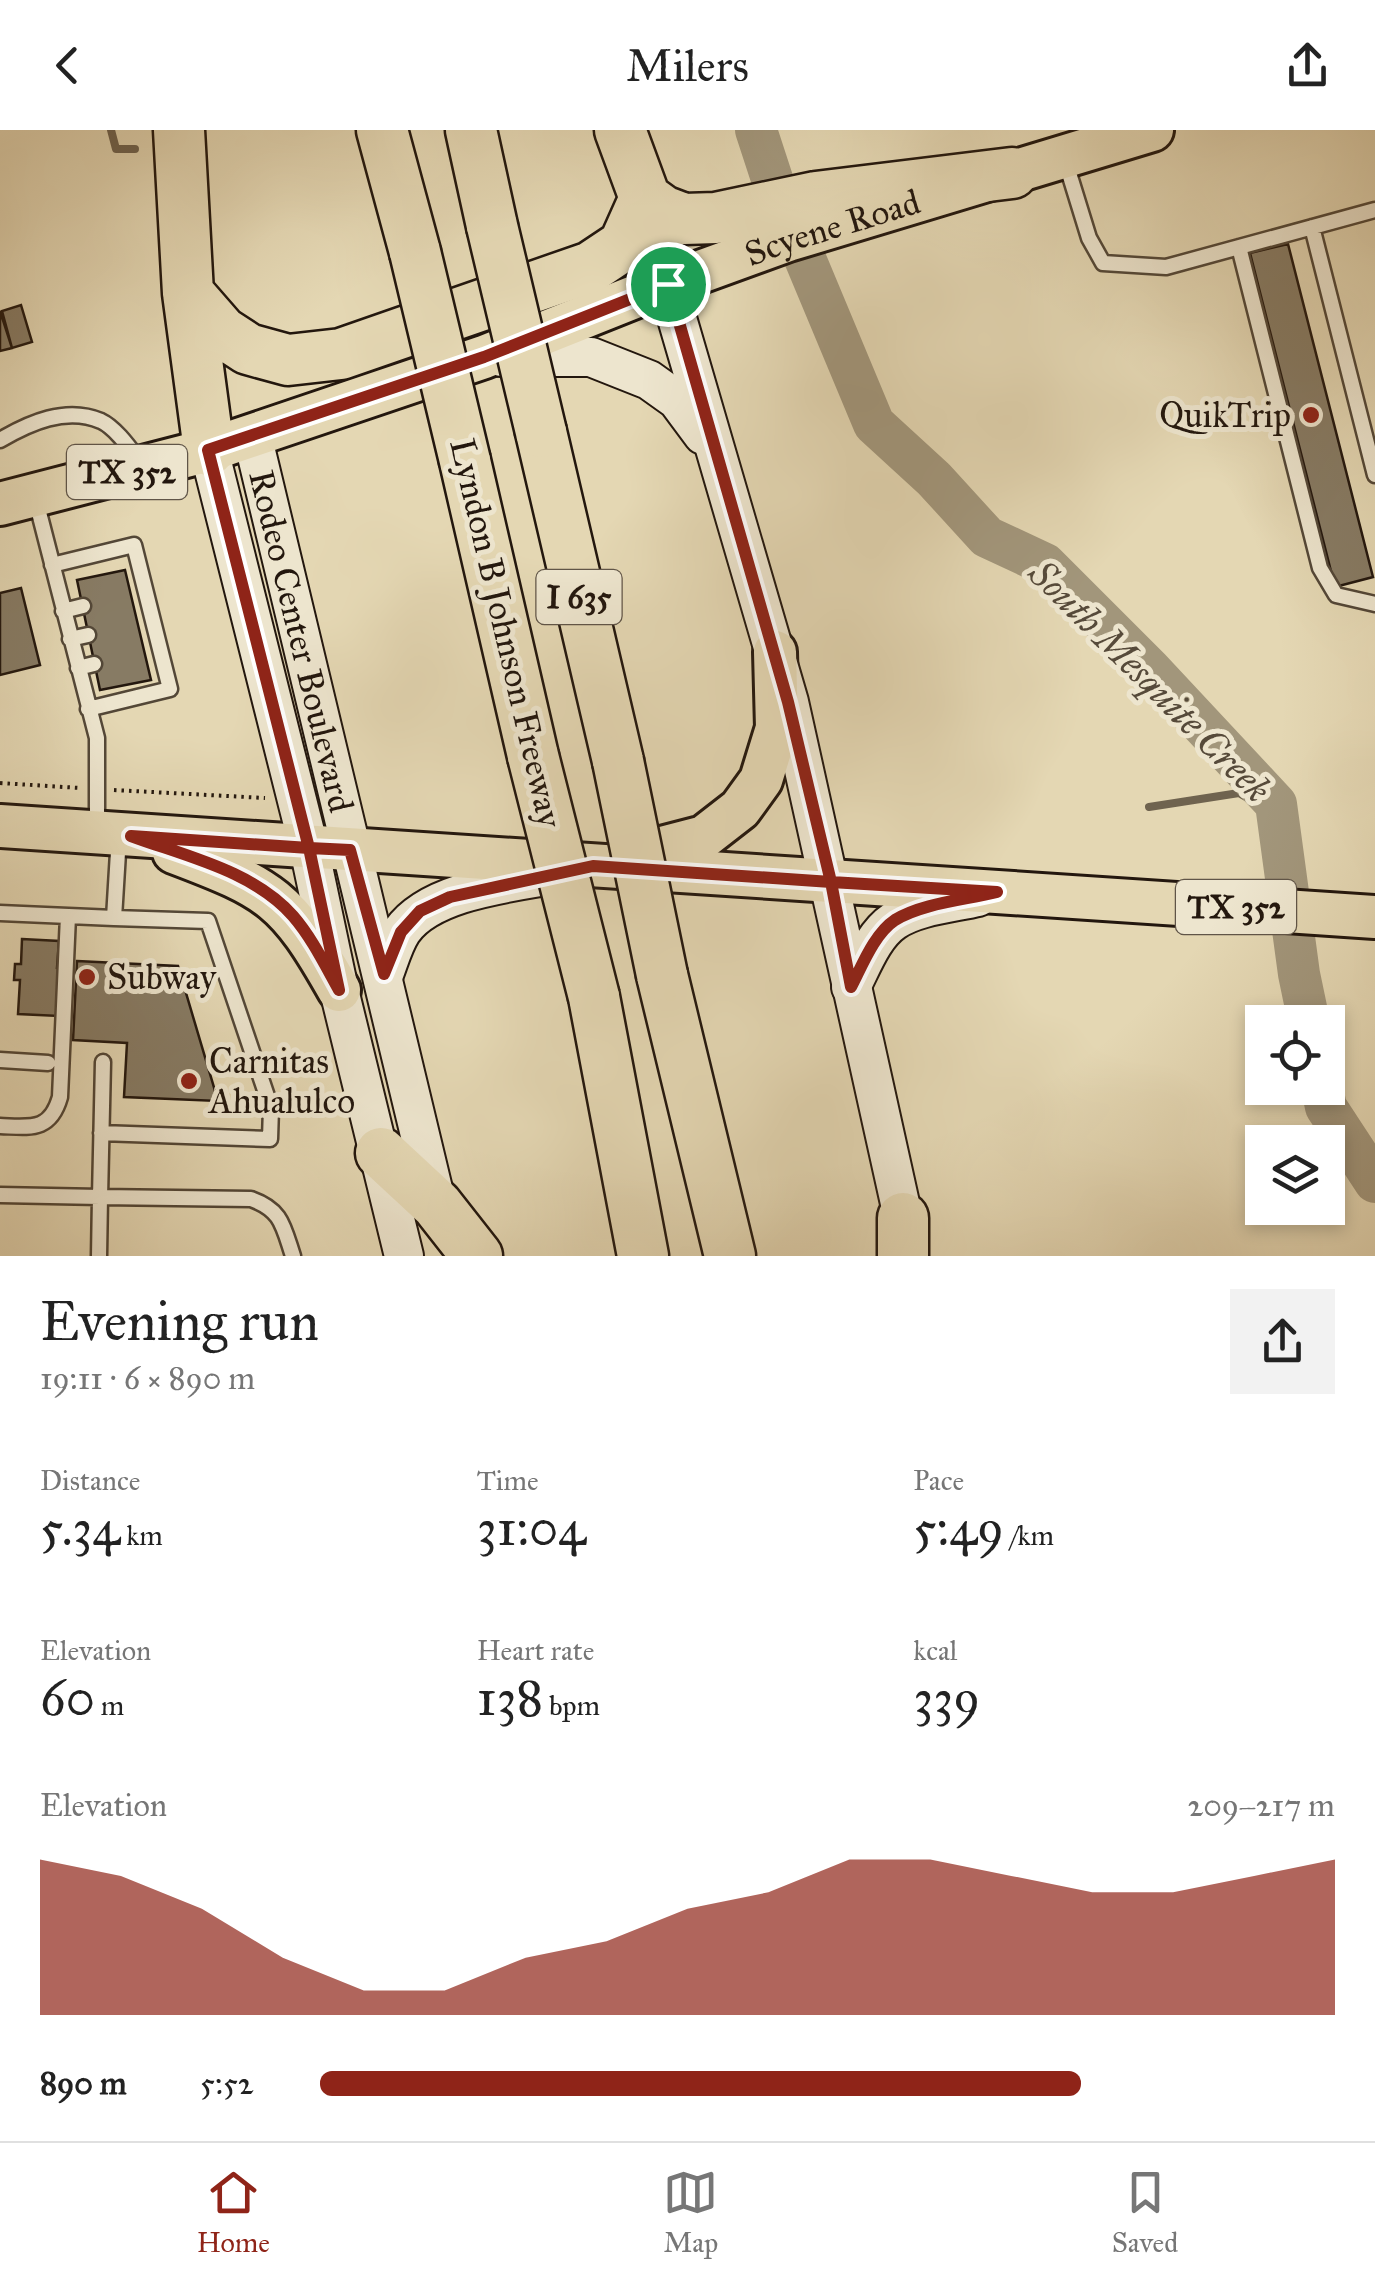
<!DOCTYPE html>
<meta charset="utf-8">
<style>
:root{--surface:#fff;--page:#f2f2f2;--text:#222;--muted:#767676;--line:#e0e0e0;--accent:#8f2418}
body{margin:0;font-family:"IM FELL Great Primer",serif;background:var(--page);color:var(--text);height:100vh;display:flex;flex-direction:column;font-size:38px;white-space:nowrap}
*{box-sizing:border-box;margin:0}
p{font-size:32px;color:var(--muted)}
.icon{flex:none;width:55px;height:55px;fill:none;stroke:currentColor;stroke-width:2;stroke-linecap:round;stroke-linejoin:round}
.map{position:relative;height:1126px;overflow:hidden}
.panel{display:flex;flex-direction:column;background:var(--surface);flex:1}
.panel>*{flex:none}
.fabs{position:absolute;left:1245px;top:875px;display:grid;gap:20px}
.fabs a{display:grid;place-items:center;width:100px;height:100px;border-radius:0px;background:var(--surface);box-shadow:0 5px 15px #0003;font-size:50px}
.pin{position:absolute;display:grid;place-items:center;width:85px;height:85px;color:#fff;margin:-42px;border:5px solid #fff;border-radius:50%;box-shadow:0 2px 10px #0007}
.round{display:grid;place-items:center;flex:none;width:105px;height:105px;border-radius:0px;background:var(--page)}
.overview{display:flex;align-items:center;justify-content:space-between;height:170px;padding:0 40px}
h1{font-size:55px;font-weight:600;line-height:75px}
.figures{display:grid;grid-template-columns:repeat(3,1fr);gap:15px;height:170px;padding:10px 40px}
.figures div{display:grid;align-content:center}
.figures b{font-size:50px;font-weight:600}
.figures small{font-size:28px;font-weight:400}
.figures p{font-size:28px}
.chart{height:280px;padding:20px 40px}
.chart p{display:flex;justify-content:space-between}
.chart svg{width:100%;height:180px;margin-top:10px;fill:var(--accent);opacity:.7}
ul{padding:0 40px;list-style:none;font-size:32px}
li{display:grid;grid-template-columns:160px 120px 1fr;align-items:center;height:75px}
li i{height:25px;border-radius:12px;background:var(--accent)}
header{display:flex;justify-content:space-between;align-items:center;height:130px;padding:0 40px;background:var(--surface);font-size:45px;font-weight:600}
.menu{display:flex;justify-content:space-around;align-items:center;height:140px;border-top:2px solid var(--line);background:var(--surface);font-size:28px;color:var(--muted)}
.menu a{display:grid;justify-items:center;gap:5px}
.menu .current{color:var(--accent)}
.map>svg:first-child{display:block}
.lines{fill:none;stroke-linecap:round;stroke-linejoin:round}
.stream{stroke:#6f634f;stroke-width:8}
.river{stroke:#a2967b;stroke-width:42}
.building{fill:#877b64;stroke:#23170e;stroke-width:2.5}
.lane-casing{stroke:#534737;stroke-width:19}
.secondary-casing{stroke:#23170e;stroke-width:42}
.primary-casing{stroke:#23170e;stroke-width:48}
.highway-casing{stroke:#23170e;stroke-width:55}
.path{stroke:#23170e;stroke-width:4;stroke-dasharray:2.5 5;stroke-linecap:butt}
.lane{stroke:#ede5ce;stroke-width:14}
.secondary{stroke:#ede5ce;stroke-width:38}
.primary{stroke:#e4d7b3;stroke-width:42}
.highway{stroke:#e4d7b3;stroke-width:50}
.highway-bridge-casing{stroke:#23170e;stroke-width:55;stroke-linecap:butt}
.highway-bridge{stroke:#e4d7b3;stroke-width:50}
.route-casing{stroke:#fff;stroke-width:20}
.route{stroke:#8f2418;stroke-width:12}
.poi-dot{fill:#8f2418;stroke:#ede5ce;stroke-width:4}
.labels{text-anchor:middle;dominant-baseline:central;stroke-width:10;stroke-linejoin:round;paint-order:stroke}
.shield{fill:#ede5ce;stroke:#605548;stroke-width:2.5}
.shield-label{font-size:32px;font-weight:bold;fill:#23170e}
.street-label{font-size:35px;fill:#23170e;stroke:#ede5ce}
.poi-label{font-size:35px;fill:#23170e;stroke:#ede5ce;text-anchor:start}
.water-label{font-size:38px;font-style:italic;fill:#564a3a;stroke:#ede5ce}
</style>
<header><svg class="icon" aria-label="back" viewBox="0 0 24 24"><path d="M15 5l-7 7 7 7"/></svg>Milers<svg class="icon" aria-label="share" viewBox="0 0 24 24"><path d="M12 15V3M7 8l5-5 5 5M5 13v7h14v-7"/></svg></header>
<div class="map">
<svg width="1375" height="1126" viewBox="0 0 1375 1126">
<rect width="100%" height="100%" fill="#e4d7b3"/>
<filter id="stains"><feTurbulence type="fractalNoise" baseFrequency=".002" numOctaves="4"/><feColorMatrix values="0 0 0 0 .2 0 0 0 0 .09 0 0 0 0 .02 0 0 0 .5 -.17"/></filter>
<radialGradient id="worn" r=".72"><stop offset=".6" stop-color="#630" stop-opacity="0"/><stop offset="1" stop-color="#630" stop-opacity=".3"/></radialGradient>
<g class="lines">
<path class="stream" d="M111 0 116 19H135
M1149 677 1239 663 1277 685"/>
<path class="river" d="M756 0 773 52 874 294 934 349 987 407 1045 434 1150 539 1276 674 1299 844 1309 892
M1322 958 1326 977 1375 1052"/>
</g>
<path class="building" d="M1288 114 1373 447 1335 457 1250 123Z
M21 175 32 212 12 218 2 181Z
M0 181 12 218 0 221Z
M125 440 151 550 100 560 77 450Z
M21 458 40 535 0 545V463Z
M22 809 59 811 57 838 62 839 59 886 18 884 20 850H14L15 834H21Z
M77 831 178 836 218 971 124 967 127 913 73 910Z"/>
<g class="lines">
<g class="lane-casing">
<path id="lane" d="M1065 30 1089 108 1103 133 1166 137 1375 80
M1312 97 1375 345
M1239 117 1320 438 1336 465 1375 474
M0 310C29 293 66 276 101 291 116 298 131 320 141 333
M35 367 97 608V698
M52 435 134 415 170 559 88 579
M63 481 83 476
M70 509 88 505
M78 538 94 534
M0 783 114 788
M0 930 48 933
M0 996C30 997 50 1002 60 967L68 786
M101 1003 270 1009 271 978 208 791 114 788 119 706
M0 1065 100 1067 103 932
M99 1126 100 1067 251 1069C282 1080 283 1096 293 1126"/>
</g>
<g class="secondary-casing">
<g id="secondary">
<path d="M667 154 789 572 909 1114"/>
<path d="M501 227H591L649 250 677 270 703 305"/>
<path id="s1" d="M252 305 438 1080"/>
<path d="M209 320 309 718 339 860 404 1126"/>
<path d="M384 844C389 831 394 813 402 801 432 758 519 752 568 742"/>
<path d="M851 857C862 836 873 805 894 791 916 776 952 773 978 767"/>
</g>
</g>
<g class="primary-casing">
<g id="primary">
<path id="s2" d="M0 374 209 320 484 227 667 154 788 110 1152 0"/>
<path d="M0 696 1375 787"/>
<path d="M174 722C272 759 287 768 339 860"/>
<path d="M627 727 704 707 740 679 761 650 777 598 775 522"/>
</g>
</g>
<g class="highway-casing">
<path id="highway" d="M179 0 188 163 209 320
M382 0 415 122
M471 0 492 96
M620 0 645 68 667 154
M188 163 222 202 248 219 288 230 341 224 591 137 624 115 645 68 663 81 684 89 716 88 816 67 1012 43
M541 302 618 631
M465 331 533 626
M662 845 730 1126
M594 867 643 1126
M381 1023 437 1075 477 1126
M903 1126V1088"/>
</g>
<path class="path" d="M0 653 80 658
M114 660 265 668"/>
<use href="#lane" class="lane"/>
<use href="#secondary" class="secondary"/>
<use href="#primary" class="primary"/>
<use href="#highway" class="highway"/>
<g class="highway-bridge-casing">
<path id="highway-bridge" d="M492 96 541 302
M415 122 465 331
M533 626 594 867
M618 631 662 845"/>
</g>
<use href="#highway-bridge" class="highway-bridge"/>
</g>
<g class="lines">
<g class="route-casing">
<path id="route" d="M668 154 484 227 208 320 309 718 131 706C185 726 254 741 293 786 312 808 325 835 339 860L309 718 350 720 384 844 401 802 420 781 450 767 593 736 831 752 851 857C862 836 874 804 895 790 923 773 965 770 997 762L831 752 788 572 668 154"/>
</g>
<use href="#route" class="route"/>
</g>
<g class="poi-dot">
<circle cx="1311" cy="285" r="10"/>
<circle cx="87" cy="847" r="10"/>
<circle cx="189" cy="951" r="10"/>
</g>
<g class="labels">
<g class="shield">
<rect x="67" y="315" width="120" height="54" rx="8"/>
<rect x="536.5" y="440" width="85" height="54" rx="8"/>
<rect x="1176" y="750" width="120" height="54" rx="8"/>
</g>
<g class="shield-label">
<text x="127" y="342">TX 352</text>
<text x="579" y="467">I 635</text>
<text x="1236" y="777">TX 352</text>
</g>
<g class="street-label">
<text stroke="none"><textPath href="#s2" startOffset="878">Scyene Road</textPath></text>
<text transform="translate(506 503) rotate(77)">Lyndon B Johnson Freeway</text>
<text stroke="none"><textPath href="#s1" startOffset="212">Rodeo Center Boulevard</textPath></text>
</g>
<g class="poi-label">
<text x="1291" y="285" text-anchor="end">QuikTrip</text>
<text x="107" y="847">Subway</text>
<text x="209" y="931">Carnitas<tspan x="209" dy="40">Ahualulco</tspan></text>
</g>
<g class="water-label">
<text transform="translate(1150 551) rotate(45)">South Mesquite Creek</text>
</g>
</g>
<rect width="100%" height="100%" filter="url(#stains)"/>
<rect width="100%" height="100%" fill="url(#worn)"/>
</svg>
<div class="fabs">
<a><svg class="icon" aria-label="locate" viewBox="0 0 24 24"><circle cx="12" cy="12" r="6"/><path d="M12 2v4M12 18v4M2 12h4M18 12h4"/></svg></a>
<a><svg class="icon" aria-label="layers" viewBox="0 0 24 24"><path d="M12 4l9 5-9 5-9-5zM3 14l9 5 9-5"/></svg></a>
</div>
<div class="pin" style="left:668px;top:154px;background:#1e9e55"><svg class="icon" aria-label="arrive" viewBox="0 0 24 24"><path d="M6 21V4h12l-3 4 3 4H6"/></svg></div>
</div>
<section class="panel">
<div class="overview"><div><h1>Evening run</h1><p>19:11 · 6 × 890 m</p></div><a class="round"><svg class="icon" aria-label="share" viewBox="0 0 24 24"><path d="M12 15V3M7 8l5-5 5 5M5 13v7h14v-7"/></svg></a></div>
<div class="figures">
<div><p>Distance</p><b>5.34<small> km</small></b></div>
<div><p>Time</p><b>31:04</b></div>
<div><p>Pace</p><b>5:49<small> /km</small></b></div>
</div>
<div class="figures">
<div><p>Elevation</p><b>60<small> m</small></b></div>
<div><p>Heart rate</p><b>138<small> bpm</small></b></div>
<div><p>kcal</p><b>339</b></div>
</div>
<div class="chart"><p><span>Elevation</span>209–217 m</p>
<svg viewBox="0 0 160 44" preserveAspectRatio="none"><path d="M0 44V6L10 10L20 18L30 30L40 38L50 38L60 30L70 26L80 18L90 14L100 6L110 6L120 10L130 14L140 14L150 10L160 6V44z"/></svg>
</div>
<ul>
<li><b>890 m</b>5:52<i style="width:75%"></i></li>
</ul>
</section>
<nav class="menu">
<a class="current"><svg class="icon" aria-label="home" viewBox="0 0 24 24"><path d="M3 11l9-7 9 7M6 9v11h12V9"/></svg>Home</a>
<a><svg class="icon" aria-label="map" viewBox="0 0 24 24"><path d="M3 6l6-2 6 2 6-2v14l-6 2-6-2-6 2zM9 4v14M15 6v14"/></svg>Map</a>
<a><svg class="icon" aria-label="saved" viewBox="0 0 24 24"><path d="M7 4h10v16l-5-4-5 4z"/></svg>Saved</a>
</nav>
